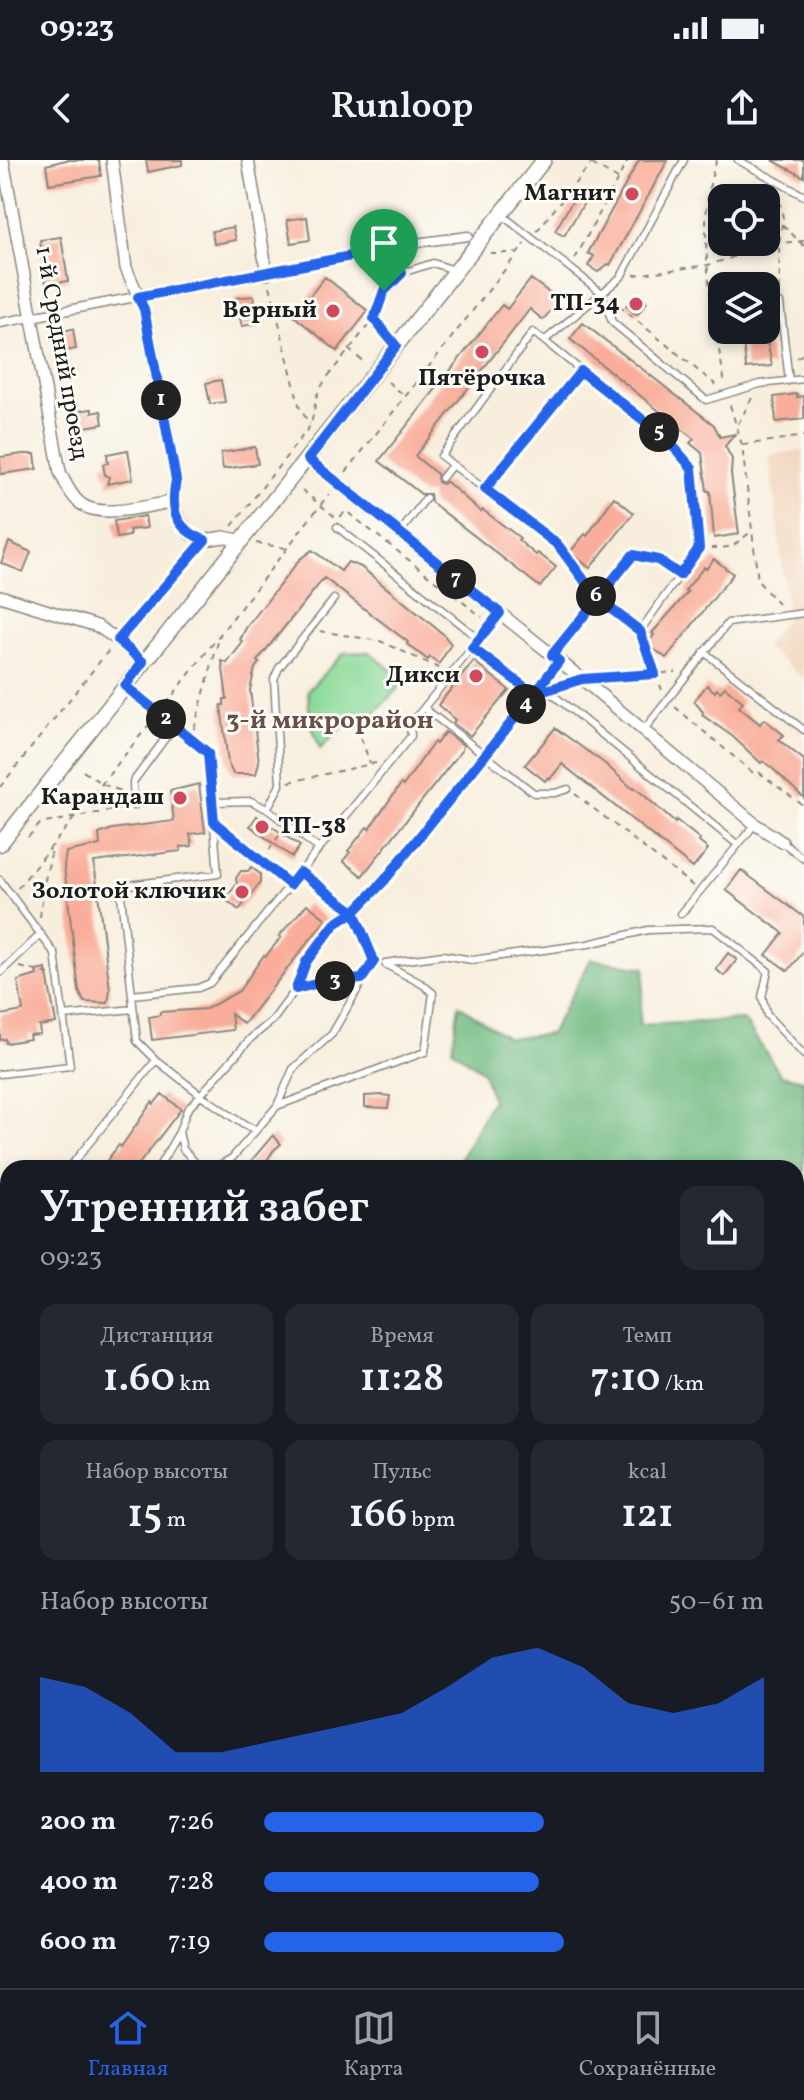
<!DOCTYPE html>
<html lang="ru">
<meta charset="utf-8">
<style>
:root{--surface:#171b24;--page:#242831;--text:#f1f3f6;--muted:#9ea1a6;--line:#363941;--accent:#2563eb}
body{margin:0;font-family:Vollkorn,serif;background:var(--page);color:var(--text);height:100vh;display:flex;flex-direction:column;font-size:30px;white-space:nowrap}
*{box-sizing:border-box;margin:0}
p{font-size:26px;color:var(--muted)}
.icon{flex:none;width:44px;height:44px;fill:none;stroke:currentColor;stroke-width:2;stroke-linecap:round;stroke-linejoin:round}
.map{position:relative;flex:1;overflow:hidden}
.sheet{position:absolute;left:0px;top:1000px;width:804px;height:828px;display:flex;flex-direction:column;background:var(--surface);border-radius:24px 24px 0 0;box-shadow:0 4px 12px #0003}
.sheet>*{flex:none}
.tools{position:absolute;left:708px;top:24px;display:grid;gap:16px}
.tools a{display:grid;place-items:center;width:72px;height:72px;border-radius:16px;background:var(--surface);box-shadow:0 4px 12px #0003;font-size:40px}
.pin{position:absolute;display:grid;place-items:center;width:68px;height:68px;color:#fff;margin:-82px -34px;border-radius:50% 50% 50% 0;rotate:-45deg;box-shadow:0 0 8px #0007}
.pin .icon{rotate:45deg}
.km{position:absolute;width:40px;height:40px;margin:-20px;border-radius:50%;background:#222;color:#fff;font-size:22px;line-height:40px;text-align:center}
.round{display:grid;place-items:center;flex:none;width:84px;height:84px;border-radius:16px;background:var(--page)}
.head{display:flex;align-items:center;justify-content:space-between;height:136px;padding:0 40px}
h1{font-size:44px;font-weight:600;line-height:60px}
.figures{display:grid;grid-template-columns:repeat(3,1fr);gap:12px;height:136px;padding:8px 40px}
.figures div{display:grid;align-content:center;border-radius:16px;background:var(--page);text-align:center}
.figures b{font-size:40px;font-weight:600}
.figures small{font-size:22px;font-weight:400}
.figures p{font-size:22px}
.chart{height:224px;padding:16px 40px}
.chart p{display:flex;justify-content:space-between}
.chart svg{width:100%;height:144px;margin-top:8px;fill:var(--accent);opacity:.7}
ul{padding:0 40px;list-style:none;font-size:26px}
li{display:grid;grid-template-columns:128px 96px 1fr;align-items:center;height:60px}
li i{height:20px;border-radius:10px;background:var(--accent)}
.status{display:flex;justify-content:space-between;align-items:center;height:56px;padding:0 40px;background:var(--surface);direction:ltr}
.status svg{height:22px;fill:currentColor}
header{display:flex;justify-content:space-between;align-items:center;height:104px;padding:0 40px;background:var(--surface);font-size:36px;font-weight:600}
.menu{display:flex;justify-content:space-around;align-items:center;height:112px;border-top:2px solid var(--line);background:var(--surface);font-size:22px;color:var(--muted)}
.menu a{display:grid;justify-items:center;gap:4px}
.menu .active{color:var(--accent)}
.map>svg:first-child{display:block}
.built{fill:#f1d5bd}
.green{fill:#8ad998;stroke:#537a5a;stroke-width:2}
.forest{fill:#6fb980;stroke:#466a4e;stroke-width:2}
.building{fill:#f9ad9a}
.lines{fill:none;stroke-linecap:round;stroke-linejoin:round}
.service-casing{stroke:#8a857c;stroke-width:9}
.pedestrian-casing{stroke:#8a857c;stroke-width:11}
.minor-casing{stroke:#8a857c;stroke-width:14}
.tertiary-casing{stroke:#8a857c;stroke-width:17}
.path{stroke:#8a857c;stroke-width:2;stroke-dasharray:6 6;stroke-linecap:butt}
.service{stroke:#fff;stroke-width:6}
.pedestrian{stroke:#fff;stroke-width:8}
.minor{stroke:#fff;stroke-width:11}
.tertiary{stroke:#fff;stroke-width:14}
.route-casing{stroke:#fff;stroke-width:16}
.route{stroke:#2563eb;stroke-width:10}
.poi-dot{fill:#d1495b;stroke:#fdfcf7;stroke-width:3}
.labels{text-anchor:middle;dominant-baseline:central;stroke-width:6;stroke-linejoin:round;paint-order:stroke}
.poi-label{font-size:24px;font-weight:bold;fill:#1c1c1c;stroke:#fdfcf7;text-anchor:end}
.street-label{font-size:24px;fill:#1c1c1c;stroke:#fdfcf7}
.neighbourhood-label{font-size:26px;font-weight:bold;fill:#694f48;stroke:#fdfcf7}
</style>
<div class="status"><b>09:23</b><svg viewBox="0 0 49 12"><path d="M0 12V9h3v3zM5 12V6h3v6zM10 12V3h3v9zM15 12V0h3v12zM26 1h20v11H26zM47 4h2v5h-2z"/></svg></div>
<header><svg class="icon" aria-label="back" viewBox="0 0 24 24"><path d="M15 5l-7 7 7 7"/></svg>Runloop<svg class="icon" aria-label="share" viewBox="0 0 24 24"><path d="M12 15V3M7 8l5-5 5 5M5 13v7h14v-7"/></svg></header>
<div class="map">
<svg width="804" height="1828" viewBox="0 0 804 1828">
<rect width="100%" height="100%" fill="#fdfcf7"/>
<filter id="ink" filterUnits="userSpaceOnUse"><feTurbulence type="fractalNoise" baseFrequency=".0125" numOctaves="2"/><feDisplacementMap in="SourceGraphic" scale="16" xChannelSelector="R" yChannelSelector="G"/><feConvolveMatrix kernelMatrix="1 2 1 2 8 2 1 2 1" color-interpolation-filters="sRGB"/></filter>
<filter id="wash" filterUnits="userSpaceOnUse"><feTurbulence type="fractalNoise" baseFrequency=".006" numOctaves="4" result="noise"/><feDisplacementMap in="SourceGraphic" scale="32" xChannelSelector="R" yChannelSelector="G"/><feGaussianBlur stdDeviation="1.8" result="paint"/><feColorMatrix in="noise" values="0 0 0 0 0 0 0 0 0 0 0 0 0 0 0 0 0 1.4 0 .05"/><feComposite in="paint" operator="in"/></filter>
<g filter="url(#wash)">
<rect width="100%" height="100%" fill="#f8eedd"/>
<path class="built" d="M804 290V518L765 487 788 455 769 295Z"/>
<path class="green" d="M369 492 405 521 369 559 354 556 320 589 310 561 308 530 344 493Z"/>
<path class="forest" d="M591 799 645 808 639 865 744 860 781 915 804 920V1771L796 1767V1008H477L459 1002 492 940 483 912 452 889 459 845 508 878 550 874Z"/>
<g id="blocks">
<path class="building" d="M66 0H99L101 16 49 24 46 5Z
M146 0H182V5L148 12Z
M639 0H668L610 105 608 104 598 112 588 106 594 96 588 93Z
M772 0H804V17Z
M574 38 584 43 564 76 555 71Z
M307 57 310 80 291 83 287 60Z
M233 67 236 80 214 84 212 71Z
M61 77 68 121 46 124 40 80Z
M325 117 368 151 337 191 294 156Z
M531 119 559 140 543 160 530 149 415 296 437 314 438 322 442 324 447 322 481 352 483 350 520 378 518 380 536 395 538 393 556 407 540 427 431 342 430 334H421L379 301 502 145 507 149Z
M636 134 647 142 637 155 626 146Z
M254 136 257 152H253L255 164 242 166 235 138Z
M583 163 714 265 720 277 735 274 725 286 732 299 731 314 739 374 714 378 710 331H707L702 293 690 283 694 279 570 179Z
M73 169 76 189 60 192 57 172Z
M742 170H765L772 206 746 208Z
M221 220 225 242 210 244 206 223Z
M797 234V237L804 236V259L776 262 774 237Z
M92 249V253L101 251 103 264 72 269 70 252Z
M255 287 258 304 223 309 221 293Z
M128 290 133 319 107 324 109 317 105 315 103 304 108 303 107 294Z
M23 294H35L37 309 1 314 0 297Z
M614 337 634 353 590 408 570 392 585 374 587 376Z
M145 356 147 368 129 370 130 376 117 378 114 361Z
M9 382 31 392 23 412 1 403Z
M312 390 341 411 348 402 361 407 443 474 451 484 439 504 430 497 428 500 407 484 408 482 324 418 257 501 259 503 255 508 250 530 259 602 256 614H233L228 603 221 545H224V539H227L222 501 227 503 243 482 240 480 246 468 300 399Z
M714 399 733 414 666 498 647 484 654 475 652 473 688 432 685 431 704 407 706 409Z
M474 501 509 530 470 576 453 563 455 560 438 545Z
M707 525 715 532 717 529 720 532 725 527 743 542 739 547 760 564 764 559 784 575 779 580 804 600V638L773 609 763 601 761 603 732 576 702 555 703 552 694 541Z
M555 568 604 603 633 629 634 627 646 637 675 663 676 660 700 679 699 682 708 689 693 708 562 604 550 619 548 617 545 621 525 605Z
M445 572 463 585 462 590 362 716 343 701 350 692 348 691 367 667 369 669 401 624 403 626 434 582 436 584Z
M199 624 205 672 190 674 192 686 180 687 181 691 94 702 110 830 108 843 84 842 79 831 64 706 66 692 100 685 99 674 112 669 174 661 170 631Z
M257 656 300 686 292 697 250 666Z
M251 707 260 714V723L239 750 225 739 237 724 236 718 241 711H248Z
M741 710 804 757V791L788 811 766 795 783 773 726 730Z
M307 744 326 759 244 864 231 854 233 870 152 880 149 857 160 855V852L206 849 239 831 264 795 266 796 281 777 279 776Z
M728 793 737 800 724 816 716 809Z
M46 809 56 863 39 866 40 874 29 875 30 879 6 883 5 879 0 880V855L23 851 18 821 37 815 36 811Z
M162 934 181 949 136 1008H101L119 985 121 987 152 942 154 944Z
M382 935 390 936 388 948 365 947V936Z
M273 975 281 984 273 991 262 1008H245Z"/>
</g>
</g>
<g filter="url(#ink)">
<use href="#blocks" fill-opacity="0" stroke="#8a857c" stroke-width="2"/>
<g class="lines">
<g class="service-casing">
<path id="service" d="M738 0 804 36
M502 55 602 133 621 117 684 0
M780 143 789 221
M544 181 602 133 612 162 706 240 760 224 804 219
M396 186 374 159 384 131 402 113 433 103 454 110
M442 318 452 305
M337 367 479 479
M399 374 426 338
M558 385 441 296 533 172 666 278 692 308 699 388 640 471 598 439
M704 492 804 570
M552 495 633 395 658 400 680 415
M541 525 738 685 755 664
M125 526 208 593 218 714 120 726 137 881 156 900 201 935 244 965 256 970
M424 548 534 633H555L568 629
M643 571 728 463 804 453
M213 642 251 641 267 649 319 689 411 576 410 565 500 453
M134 646 133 622 175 565
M267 649 280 625 274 519 279 508 334 439
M782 682 804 699
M0 720 55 794 70 906 0 914
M681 754 738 685
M385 803 443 795 472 800 588 784 648 770 713 768 768 811 762 837 767 855 804 895
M0 813 41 774
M296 829 323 822 362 819
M132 835 198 828 210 823 319 689
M64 856 133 849
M277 946 425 892 433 833 422 824 385 804
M179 972 183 989 200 1008
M69 1008 156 900
M158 1008 179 972 187 950 251 878 273 860 296 829 306 802 335 764 354 752 384 721 559 501
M215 1008 232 998 277 946 293 909 332 874 374 801 373 794 354 752 300 712
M0 1026 8 1025
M0 1090H8
M0 1182 8 1169"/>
</g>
<g class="pedestrian-casing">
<path id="pedestrian" d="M0 163 423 82 468 76"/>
</g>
<g class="minor-casing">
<path id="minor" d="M3 0 60 312C65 323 71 336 80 343 99 360 149 345 172 342
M112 0 126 108 144 149 176 320 172 342 179 360 190 374 205 380 224 377 243 381
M248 0 267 114
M308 299 582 519 755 664 782 682
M0 436 97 466 118 480 143 502"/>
</g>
<g class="tertiary-casing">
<path id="tertiary" d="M0 684 544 0"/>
</g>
<path class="path" d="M717 0C693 60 714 160 725 224
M592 4 618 19
M773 30 781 47 783 58 779 83 780 133
M783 65 804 86
M537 71 594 0
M490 93H516
M575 99 628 0
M634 115 708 105 779 83 804 81
M270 126 300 249 310 264
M619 146 716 225
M348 189 365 203
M797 198 804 193
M388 222 405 236
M730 245 742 285 758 421 778 444
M738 264 752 238
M743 285 804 276
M346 312 525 84
M491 321 576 218
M302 330 335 357
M340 357 346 351 482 457
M232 366 311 265 317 235 325 220 368 166
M256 383 285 388
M711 388 731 387 751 372
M564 393 591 430
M126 471 195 391
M320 471 380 481 443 510
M643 480 662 530
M480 493 526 528
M602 518 676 512
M166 544 329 334
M675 547 752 612 757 611 804 646
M194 569 220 475
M361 578 370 603
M83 611 102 624 124 632
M289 622 376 603
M0 627 109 490
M575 634 693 726
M226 672 283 719
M28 677 40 664 124 648
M262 700 281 673
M18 728 152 561
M40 757 44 724 53 685
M20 807 49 814"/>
<use href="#service" class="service"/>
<use href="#pedestrian" class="pedestrian"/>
<use href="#minor" class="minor"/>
<use href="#tertiary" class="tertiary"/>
</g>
</g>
<g class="lines" filter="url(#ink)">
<g class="route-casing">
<path id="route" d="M384 131 402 113 377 91 138 137 144 149 176 320C170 350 175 369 205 380L118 480 143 502 125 526 208 593 214 662 290 725 300 712 354 752 374 801 362 819 323 822 296 829 306 802 335 764 354 752 384 721 534 534 559 501 552 495 633 395 658 400 680 415 699 388 692 308 666 278 581 211 485 329 558 385 598 439 640 471 655 514 582 519 547 530 541 525 534 534 472 488 500 453 308 299 396 186 374 159 384 131"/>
</g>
<use href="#route" class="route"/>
</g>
<g class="poi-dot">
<circle cx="632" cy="34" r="8"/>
<circle cx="636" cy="144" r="8"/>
<circle cx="333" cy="151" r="8"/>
<circle cx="482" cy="192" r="8"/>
<circle cx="476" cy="516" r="8"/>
<circle cx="180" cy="638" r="8"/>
<circle cx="262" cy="667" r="8"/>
<circle cx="242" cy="732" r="8"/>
</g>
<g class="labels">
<g class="poi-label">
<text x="616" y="34">Магнит</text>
<text x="620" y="144">ТП-34</text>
<text x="317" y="151">Верный</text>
<text x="482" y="219" text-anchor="middle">Пятёрочка</text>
<text x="460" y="516">Дикси</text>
<text x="164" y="638">Карандаш</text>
<text x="278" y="667" text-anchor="start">ТП-38</text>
<text x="226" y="732">Золотой ключик</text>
</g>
<g class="street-label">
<text transform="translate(61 193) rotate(80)">1-й Средний проезд</text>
</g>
<g class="neighbourhood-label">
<text x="330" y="561">3-й микрорайон</text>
</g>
</g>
</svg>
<div class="tools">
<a><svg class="icon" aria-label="locate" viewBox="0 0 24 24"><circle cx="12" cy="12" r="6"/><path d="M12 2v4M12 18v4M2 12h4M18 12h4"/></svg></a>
<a><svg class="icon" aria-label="layers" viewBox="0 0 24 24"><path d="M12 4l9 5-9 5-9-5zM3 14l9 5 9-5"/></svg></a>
</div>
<div class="pin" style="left:384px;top:131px;background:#1e9e55"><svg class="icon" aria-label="arrive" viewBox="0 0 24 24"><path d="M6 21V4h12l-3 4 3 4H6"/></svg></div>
<b class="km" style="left:161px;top:240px">1</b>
<b class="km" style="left:166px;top:559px">2</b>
<b class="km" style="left:335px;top:821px">3</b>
<b class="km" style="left:526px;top:544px">4</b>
<b class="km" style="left:659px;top:272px">5</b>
<b class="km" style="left:596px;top:436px">6</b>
<b class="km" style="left:456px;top:419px">7</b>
<section class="sheet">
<div class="head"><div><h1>Утренний забег</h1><p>09:23</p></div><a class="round"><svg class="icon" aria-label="share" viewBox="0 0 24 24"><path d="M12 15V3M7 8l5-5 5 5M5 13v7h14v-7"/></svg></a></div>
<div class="figures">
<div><p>Дистанция</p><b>1.60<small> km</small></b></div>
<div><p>Время</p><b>11:28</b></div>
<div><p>Темп</p><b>7:10<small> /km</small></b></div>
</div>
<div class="figures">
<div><p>Набор высоты</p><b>15<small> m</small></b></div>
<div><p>Пульс</p><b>166<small> bpm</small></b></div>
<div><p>kcal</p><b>121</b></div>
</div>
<div class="chart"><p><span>Набор высоты</span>50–61 m</p>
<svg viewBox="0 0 160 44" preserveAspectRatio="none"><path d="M0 44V15L10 18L20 26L30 38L40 38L50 35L60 32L70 29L80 26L90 18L100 9L110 6L120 12L130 23L140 26L150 23L160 15V44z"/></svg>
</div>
<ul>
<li><b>200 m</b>7:26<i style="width:56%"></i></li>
<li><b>400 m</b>7:28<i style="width:55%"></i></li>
<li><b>600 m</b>7:19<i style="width:60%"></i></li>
</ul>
</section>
</div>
<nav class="menu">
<a class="active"><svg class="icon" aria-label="home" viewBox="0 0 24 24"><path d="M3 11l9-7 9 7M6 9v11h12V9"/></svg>Главная</a>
<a><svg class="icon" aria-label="map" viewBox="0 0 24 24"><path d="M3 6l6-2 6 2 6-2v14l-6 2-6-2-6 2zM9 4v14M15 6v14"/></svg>Карта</a>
<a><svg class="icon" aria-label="saved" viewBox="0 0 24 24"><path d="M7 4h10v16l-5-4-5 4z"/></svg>Сохранённые</a>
</nav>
